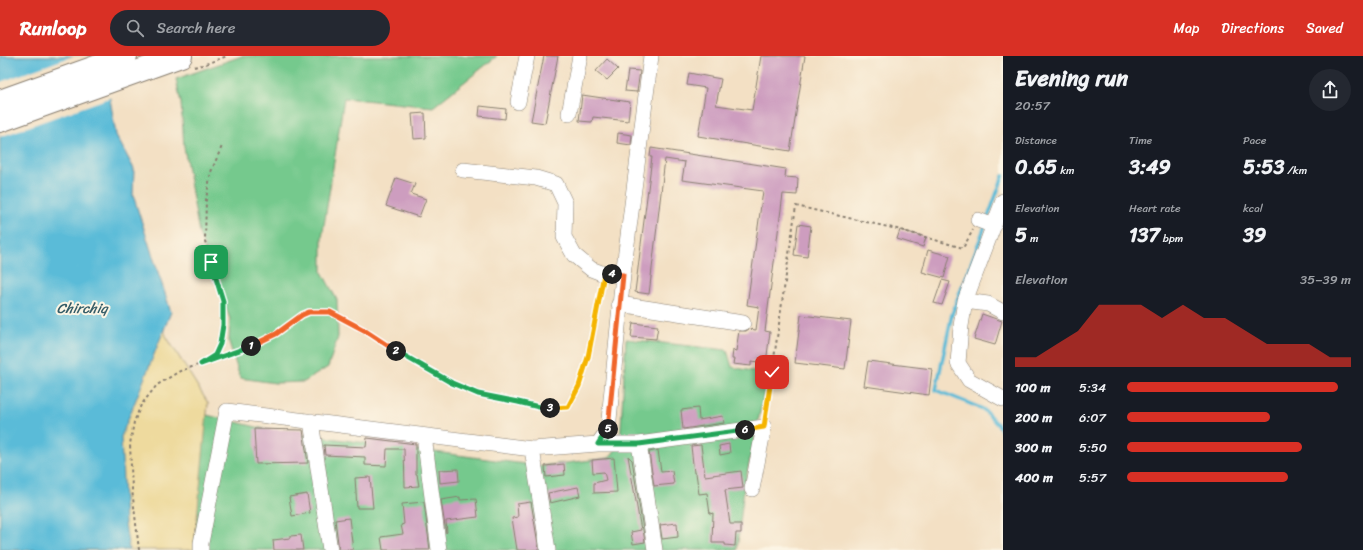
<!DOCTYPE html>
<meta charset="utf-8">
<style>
:root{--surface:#171b24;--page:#242831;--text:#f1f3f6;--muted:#9ea1a6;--accent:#d93025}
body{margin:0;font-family:Sriracha,sans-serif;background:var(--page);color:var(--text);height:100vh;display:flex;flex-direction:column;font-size:15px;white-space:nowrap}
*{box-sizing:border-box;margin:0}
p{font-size:13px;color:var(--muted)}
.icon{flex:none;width:22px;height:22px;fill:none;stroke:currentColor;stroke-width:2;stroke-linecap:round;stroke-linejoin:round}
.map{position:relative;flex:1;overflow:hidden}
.panel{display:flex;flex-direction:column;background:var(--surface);width:360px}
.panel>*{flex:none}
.pin{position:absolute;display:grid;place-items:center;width:34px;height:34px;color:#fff;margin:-17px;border-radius:8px;box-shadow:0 2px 6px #0006}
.km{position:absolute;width:20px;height:20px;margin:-10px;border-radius:50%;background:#222;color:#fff;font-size:11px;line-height:20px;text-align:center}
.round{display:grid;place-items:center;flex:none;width:42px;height:42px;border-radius:21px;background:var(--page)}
.headline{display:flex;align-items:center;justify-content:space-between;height:68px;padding:0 12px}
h1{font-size:22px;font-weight:700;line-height:30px}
.metrics{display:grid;grid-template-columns:repeat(3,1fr);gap:6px;height:68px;padding:4px 12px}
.metrics div{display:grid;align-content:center}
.metrics b{font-size:20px;font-weight:700}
.metrics small{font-size:11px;font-weight:400}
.metrics p{font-size:11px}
.chart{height:112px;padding:8px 12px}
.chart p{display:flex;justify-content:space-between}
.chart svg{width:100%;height:72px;margin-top:4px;fill:var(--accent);opacity:.7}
ul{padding:0 12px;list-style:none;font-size:13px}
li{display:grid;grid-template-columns:64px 48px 1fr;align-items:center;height:30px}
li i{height:10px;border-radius:5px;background:var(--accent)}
header{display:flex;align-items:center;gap:24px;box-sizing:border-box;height:56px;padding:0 20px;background:var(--accent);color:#fff}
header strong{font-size:19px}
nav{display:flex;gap:22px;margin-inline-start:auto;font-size:14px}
.search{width:280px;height:36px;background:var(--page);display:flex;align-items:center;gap:10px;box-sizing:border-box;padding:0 14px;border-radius:22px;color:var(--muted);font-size:15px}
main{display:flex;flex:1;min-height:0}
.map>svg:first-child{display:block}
.green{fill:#74c98d;stroke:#487254}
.sand{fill:#eeda9e;stroke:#857b5d}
.water{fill:#5abbd8;stroke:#3b6c7a}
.pier{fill:#f3e0c4}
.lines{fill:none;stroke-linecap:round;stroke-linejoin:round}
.stream{stroke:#5abbd8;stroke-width:3.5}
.building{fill:#cd9dbf}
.minor-casing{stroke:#887e70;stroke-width:16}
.highway-casing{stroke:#887e70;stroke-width:24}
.path{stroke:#887e70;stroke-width:2;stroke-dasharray:3 3;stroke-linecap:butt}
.minor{stroke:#fff;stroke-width:15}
.highway{stroke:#fff;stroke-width:22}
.split-1-casing{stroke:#fff;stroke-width:8}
.split-2-casing{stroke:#fff;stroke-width:8}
.split-3-casing{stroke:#fff;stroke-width:8}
.split-4-casing{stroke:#fff;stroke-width:8}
.split-5-casing{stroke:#fff;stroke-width:8}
.split-6-casing{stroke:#fff;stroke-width:8}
.split-7-casing{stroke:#fff;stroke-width:8}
.split-1{stroke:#22a559;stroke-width:5}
.split-2{stroke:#f0652b;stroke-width:5}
.split-3{stroke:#22a559;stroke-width:5}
.split-4{stroke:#f5b400;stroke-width:5}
.split-5{stroke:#f0652b;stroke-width:5}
.split-6{stroke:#22a559;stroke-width:5}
.split-7{stroke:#f5b400;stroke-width:5}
.labels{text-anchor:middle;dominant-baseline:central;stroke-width:4;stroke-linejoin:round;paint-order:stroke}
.water-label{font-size:14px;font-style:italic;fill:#355c67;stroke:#fcf5e5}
</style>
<header>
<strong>Runloop</strong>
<div class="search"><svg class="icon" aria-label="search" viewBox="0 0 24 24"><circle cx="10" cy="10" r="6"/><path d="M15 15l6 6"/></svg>Search here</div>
<nav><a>Map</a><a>Directions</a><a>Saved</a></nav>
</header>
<main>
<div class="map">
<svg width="1003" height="494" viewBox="0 0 1003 494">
<rect width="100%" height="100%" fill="#fcf5e5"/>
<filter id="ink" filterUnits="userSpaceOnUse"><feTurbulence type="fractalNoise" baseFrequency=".025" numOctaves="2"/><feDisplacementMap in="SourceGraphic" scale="8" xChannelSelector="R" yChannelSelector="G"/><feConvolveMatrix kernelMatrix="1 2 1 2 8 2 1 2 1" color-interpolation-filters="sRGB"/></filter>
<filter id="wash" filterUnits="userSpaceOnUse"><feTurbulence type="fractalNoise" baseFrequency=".012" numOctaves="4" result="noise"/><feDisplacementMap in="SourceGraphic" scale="16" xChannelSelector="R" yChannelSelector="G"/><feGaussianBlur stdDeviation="0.9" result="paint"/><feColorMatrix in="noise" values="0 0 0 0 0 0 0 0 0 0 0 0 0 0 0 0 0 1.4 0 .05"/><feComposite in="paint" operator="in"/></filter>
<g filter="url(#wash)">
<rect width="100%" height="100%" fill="#f3e0c4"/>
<path class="green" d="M242 0H497L433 51 344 42 322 182V216L337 244 338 281 328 311 304 326 275 327 240 322 229 286 230 263 199 177 184 91 181 47 176 23Z
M626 283 727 294 732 311 768 318 744 432 737 494H193L194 356 269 374 540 410 609 402 620 388Z"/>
<path class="sand" d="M112 125 166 280 208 347 194 494H0Z"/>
<path class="water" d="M0 0H103L116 79 134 113 133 139 171 256 121 381 125 467 129 494H0Z"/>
<path class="pier" d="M73 0H105L112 41 0 81V26Z"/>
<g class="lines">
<path class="stream" d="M987 164 1003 120
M985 170 952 258 936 334 983 353 1000 371 1003 380"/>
</g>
<g id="blocks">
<path class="building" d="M544 0H558L545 67 531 65Z
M761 0H805L790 95 698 80 706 32 687 29 689 17 721 23 716 49 752 54Z
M607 3 618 13 607 24 596 15Z
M628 14 640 15 637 36 625 35Z
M582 39 630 46 628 65 593 61 592 66 579 65Z
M480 50 506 53 505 63 479 60Z
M425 57 426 82 414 83 412 58Z
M618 77 632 79 631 89 617 87Z
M651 92 786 113 785 121 798 122 797 139 783 138 765 275 770 276 766 307 751 305V310L733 308 734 303H732L733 294 736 295 739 275H746L749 273 756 274 759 251 747 249 763 135 682 124 685 106 665 103 649 238 635 236 652 101H650Z
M396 122 415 128 411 138 426 143 419 161 386 150Z
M798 168 811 170 807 201 794 199Z
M900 174 926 181 923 191 897 183Z
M928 194 950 200 944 222 922 216Z
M942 224 950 226 942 249 934 247Z
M982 258 1002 265 995 289 974 283Z
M801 259 851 265 845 313 795 307Z
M633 267 658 270 656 283 631 281Z
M868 305 932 313 929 339 864 330Z
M698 352 699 364 723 360 724 367 683 373 681 354Z
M254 373 303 374 308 407 256 408Z
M367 382 416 388V418H417L419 430 405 431 404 393H387L386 410 365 409V401L325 399 324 389 366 391Z
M729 388 730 397 720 399 719 390Z
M701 389 705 420 741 415 743 432 725 434 730 468H741V477H736L735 490 725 489V487H712L713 457 710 458 707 437 699 438 696 417H694L691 390Z
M658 394 661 416 672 415 674 428 654 430 649 396Z
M628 400 632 404 645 486 633 488 631 476 641 474Z
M614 402 617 436 594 437V427L606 424 604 416 593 417 592 404Z
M564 408 565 419 546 421 545 410Z
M458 413 459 425 440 427 439 414Z
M370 421 373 452H357L355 422Z
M578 431 580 440 550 447 548 437Z
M307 438 310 457 292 460 289 441Z
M460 441V444L476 443 478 461 446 465 447 476 446 477 441 444Z
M424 446 430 494H383L381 481 403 478 401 469 404 468 402 448Z
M531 446 539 494H517L512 462 518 461 517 448Z
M349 462 353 494H339L335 464Z
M677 467 678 481 662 483 660 469Z
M301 479 303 494H274L273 484 290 482V480Z"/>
</g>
</g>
<g filter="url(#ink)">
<use href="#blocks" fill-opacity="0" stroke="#887e70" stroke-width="1"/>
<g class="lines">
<g class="minor-casing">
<path id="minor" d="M518 46 527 0
M569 58 580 0
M463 114 536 122 556 128 565 147 564 181 574 199 591 213 604 218 623 219
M1003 145 965 245 961 270 958 307 969 324 1003 343
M978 164 994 170
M965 245 988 248 1003 256
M619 248 743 267
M311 365 330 494
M424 380 439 494
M598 388 608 374 623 219 651 0
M639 388 655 494
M532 393 548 494
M201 494V487L227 355 532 393 598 388H639L764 371 752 433"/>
</g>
<g class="highway-casing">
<path id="highway" d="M0 45 126 0
M0 65 181 0"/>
</g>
<path class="path" d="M194 11 203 9 227 0
M201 308 262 285 276 278 302 259 309 256H330L364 274 393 293 452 327 478 338 518 346 539 351 558 352 568 351 579 330 588 301 602 231
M766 358 796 150 897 173 963 192 973 174
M139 494 132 433 130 388 134 366 141 349 157 329 180 315 201 308 215 299 220 288 223 269V245L205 185 206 143 211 116 222 90"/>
<use href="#minor" class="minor"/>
<use href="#highway" class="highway"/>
</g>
</g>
<g class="lines" filter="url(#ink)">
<g class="split-1-casing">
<path id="split-1" d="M211 206 223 245V269L220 288 215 299 201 308 251 290"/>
</g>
<g class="split-2-casing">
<path id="split-2" d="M251 290 276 278 302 259 309 256H330L364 274 396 295"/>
</g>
<g class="split-3-casing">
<path id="split-3" d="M396 295 452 327 478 338 518 346 539 351 550 352"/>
</g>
<g class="split-4-casing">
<path id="split-4" d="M550 352 568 351 579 330 588 301 604 218H612"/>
</g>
<g class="split-5-casing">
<path id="split-5" d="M608 373 623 219 612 218"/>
</g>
<g class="split-6-casing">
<path id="split-6" d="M608 373 598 388H639L745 374"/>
</g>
<g class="split-7-casing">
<path id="split-7" d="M745 374 764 371 772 316"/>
</g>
<use href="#split-1" class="split-1"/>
<use href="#split-2" class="split-2"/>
<use href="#split-3" class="split-3"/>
<use href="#split-4" class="split-4"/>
<use href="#split-5" class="split-5"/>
<use href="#split-6" class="split-6"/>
<use href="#split-7" class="split-7"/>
</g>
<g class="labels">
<g class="water-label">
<text x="82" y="252">Chirchiq</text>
</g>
</g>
</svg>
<div class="pin" style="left:211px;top:206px;background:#1e9e55"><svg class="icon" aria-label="arrive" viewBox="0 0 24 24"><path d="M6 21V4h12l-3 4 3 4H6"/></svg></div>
<div class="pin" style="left:772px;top:316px;background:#d93025"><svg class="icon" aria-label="check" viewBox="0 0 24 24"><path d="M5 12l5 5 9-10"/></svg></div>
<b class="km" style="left:251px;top:290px">1</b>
<b class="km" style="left:396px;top:295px">2</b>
<b class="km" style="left:550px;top:352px">3</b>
<b class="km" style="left:612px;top:218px">4</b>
<b class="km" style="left:608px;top:373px">5</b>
<b class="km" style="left:745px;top:374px">6</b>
</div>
<section class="panel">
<div class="headline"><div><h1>Evening run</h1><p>20:57</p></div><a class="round"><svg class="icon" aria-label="share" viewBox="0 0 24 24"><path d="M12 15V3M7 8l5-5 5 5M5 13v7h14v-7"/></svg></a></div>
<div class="metrics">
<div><p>Distance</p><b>0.65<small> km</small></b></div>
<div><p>Time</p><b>3:49</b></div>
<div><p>Pace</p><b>5:53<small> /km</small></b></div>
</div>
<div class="metrics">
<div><p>Elevation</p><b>5<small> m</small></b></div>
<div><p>Heart rate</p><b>137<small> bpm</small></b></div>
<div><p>kcal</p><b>39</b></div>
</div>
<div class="chart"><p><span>Elevation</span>35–39 m</p>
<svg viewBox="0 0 160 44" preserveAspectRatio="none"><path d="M0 44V38L10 38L20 30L30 22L40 6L50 6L60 6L70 14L80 6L90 14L100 14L110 22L120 30L130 30L140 30L150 38L160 38V44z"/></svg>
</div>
<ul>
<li><b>100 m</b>5:34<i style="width:94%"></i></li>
<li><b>200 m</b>6:07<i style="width:64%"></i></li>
<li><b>300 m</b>5:50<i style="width:78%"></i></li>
<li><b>400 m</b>5:57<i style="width:72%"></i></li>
</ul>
</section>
</main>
